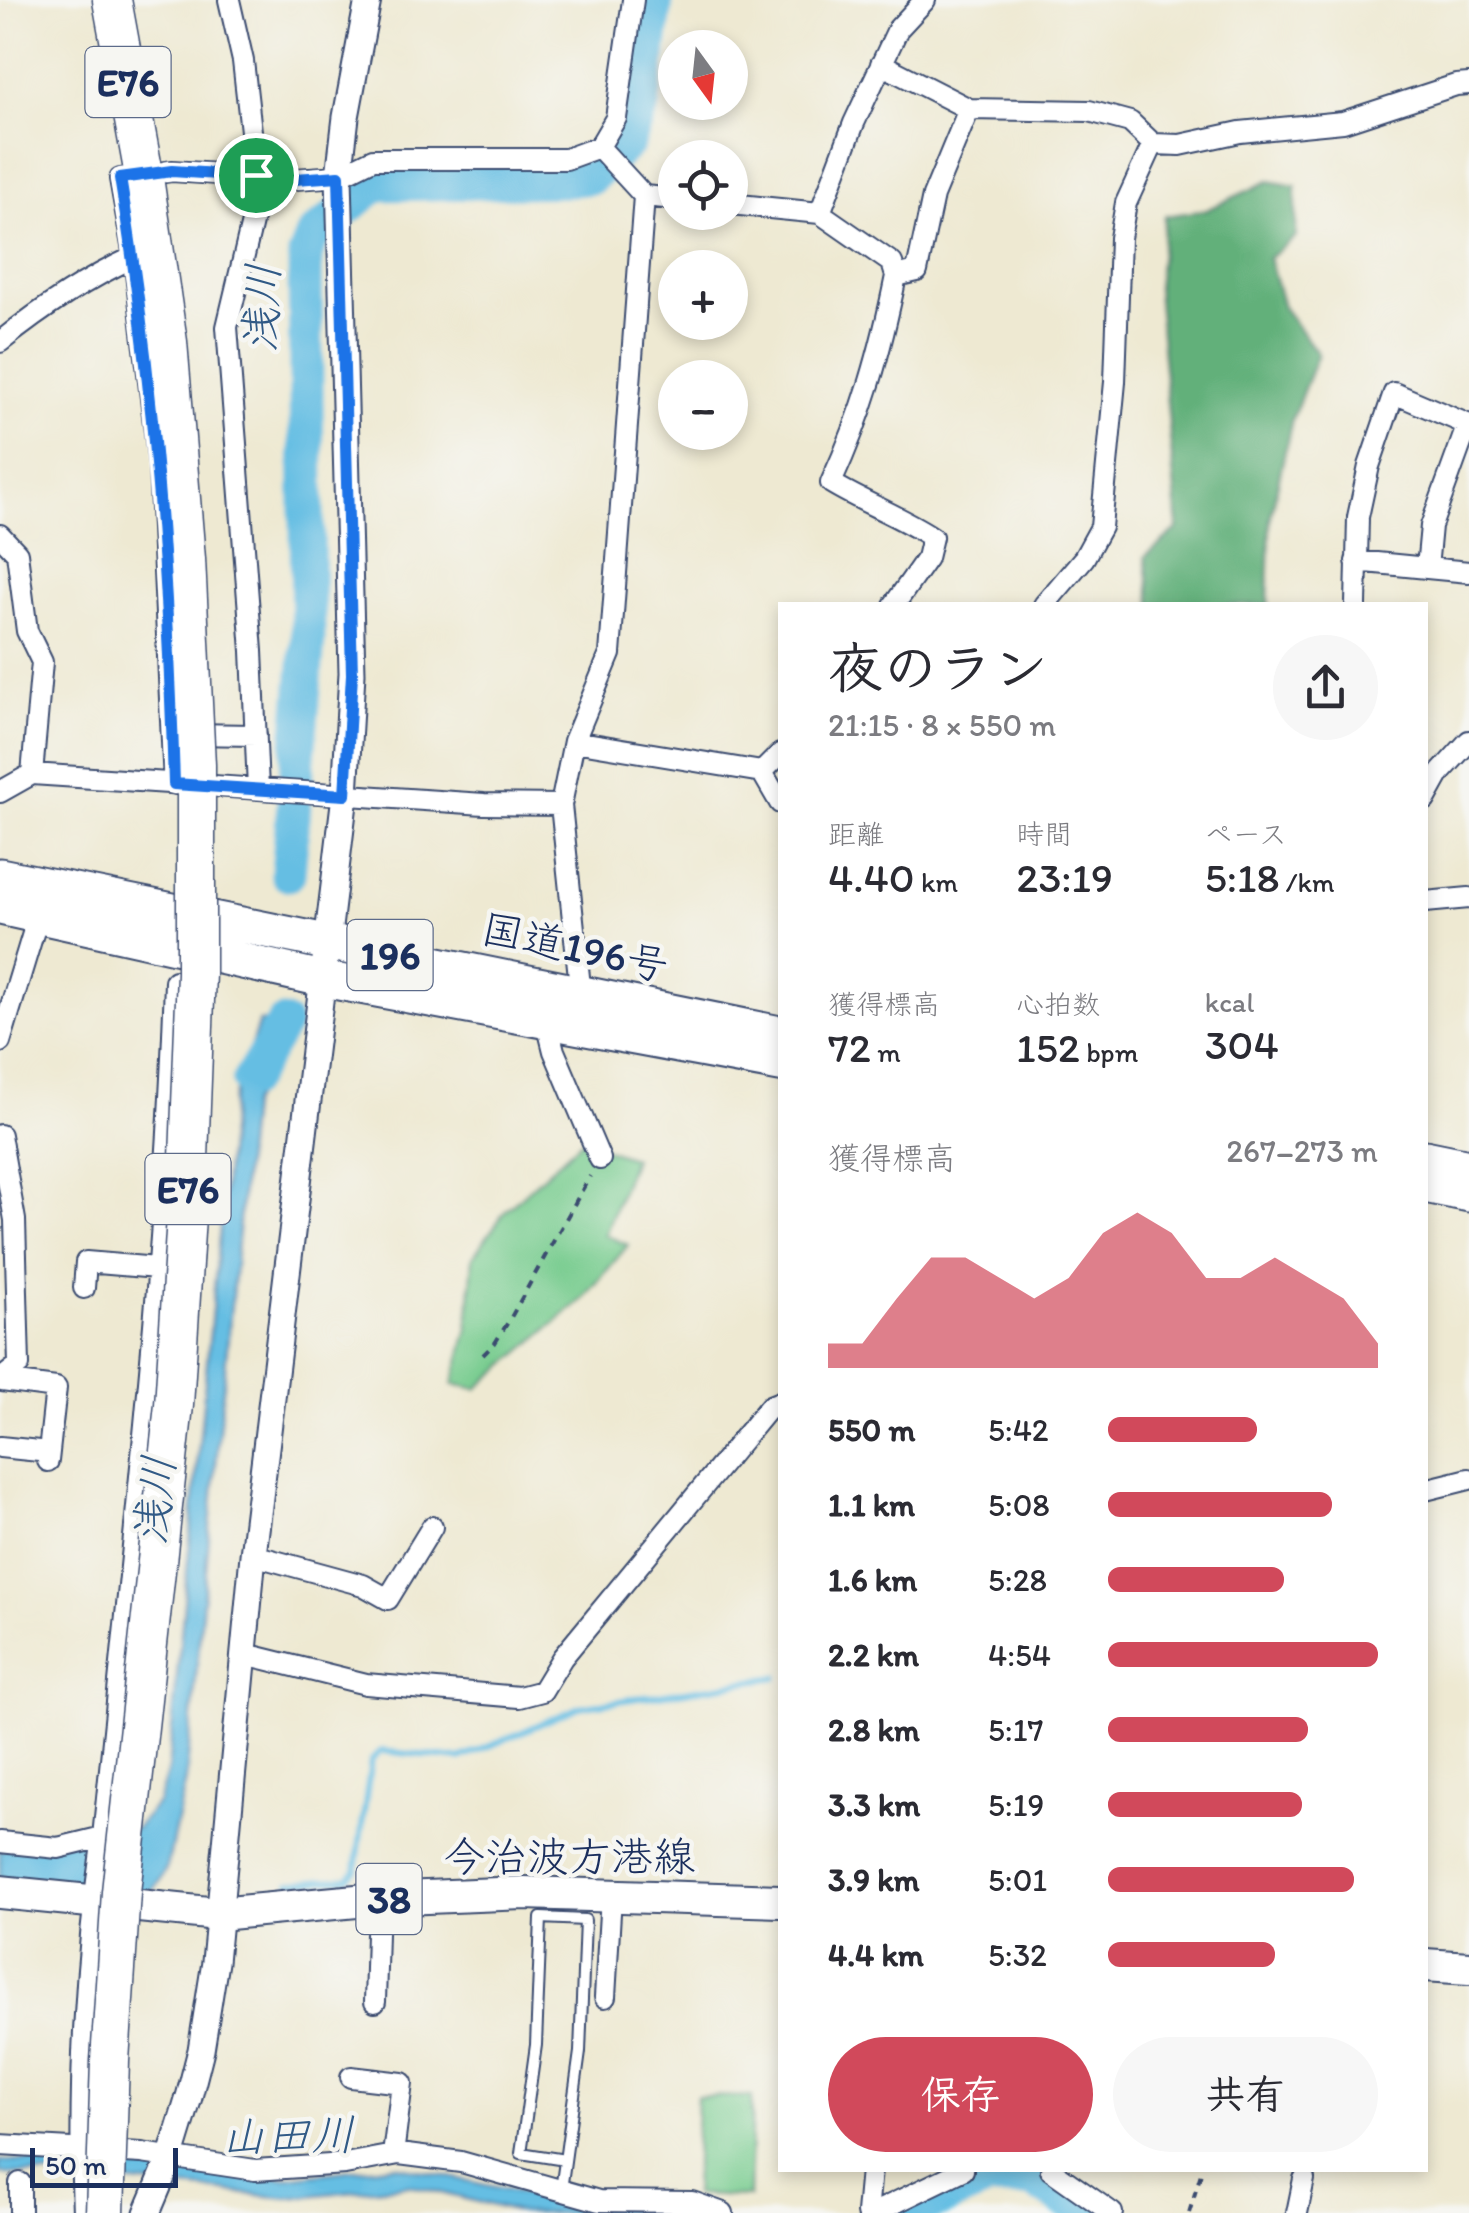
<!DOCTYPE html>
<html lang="ja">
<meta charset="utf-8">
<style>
:root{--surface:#fff;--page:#f7f7f7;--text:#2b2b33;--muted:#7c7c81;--accent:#d1495b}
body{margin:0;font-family:Itim,"Klee One",sans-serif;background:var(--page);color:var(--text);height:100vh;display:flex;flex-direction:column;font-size:38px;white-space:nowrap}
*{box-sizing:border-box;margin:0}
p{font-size:32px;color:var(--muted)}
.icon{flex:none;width:55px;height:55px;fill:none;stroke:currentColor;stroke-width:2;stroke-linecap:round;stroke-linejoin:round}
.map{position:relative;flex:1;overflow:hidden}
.sheet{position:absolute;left:778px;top:602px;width:650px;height:1570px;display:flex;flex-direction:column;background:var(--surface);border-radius:0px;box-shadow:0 5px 15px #0003}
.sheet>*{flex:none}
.needle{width:65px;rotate:165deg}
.fabs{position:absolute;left:658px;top:30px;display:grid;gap:20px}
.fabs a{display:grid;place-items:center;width:90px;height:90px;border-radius:50%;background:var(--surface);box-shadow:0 5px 15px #0003;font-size:50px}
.scale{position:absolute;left:30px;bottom:25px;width:148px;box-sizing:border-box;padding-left:10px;border:5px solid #1b2f5e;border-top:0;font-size:28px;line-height:35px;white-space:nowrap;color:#1b2f5e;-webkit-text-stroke:8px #f6f6f2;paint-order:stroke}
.pin{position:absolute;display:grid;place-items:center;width:85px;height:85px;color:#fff;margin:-42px;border:5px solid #fff;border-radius:50%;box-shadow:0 2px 10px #0007}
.round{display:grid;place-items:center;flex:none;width:105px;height:105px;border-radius:52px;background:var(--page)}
.overview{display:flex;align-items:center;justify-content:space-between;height:170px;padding:0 50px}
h1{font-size:55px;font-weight:600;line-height:75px}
.figures{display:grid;grid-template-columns:repeat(3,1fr);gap:15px;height:170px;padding:10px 50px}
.figures div{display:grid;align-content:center}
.figures b{font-size:42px;font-weight:600}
.figures small{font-size:28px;font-weight:400}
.figures p{font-size:28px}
.chart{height:280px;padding:20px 50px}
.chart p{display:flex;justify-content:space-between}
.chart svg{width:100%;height:180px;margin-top:10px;fill:var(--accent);opacity:.7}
.cta{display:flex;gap:20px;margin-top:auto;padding:20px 50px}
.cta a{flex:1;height:115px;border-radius:60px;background:var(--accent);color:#fff;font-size:40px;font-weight:600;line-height:115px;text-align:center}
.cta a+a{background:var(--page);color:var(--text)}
ul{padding:0 50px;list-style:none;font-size:32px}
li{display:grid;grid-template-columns:160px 120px 1fr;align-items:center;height:75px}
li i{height:25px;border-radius:12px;background:var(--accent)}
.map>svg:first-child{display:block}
.green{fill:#78cc8f;stroke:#4a7e76;stroke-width:2.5}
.forest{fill:#62b07a;stroke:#3e706c;stroke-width:2.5}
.water{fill:#65bee3;stroke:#4076a0;stroke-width:2.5}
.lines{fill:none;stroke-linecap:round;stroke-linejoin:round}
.stream{stroke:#65bee3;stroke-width:6}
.river{stroke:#65bee3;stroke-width:35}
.service-casing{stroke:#3b4b6f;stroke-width:14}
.minor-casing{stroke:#3b4b6f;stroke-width:24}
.tertiary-casing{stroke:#3b4b6f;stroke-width:29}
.primary-casing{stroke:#3b4b6f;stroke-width:36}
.trunk-casing{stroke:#3b4b6f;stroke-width:39}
.motorway-casing{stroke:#3b4b6f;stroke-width:41}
.path{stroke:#3b4b6f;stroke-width:4;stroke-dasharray:8 8;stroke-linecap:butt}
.service{stroke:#fff;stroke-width:10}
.minor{stroke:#fff;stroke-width:20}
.tertiary{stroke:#fff;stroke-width:25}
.primary{stroke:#fff;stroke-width:32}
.trunk{stroke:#fff;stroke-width:35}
.motorway{stroke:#fff;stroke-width:38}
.motorway-bridge-casing{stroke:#3b4b6f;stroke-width:41;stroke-linecap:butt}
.motorway-bridge{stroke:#fff;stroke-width:38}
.route-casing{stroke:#fff;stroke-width:20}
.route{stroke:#1a73e8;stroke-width:12}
.labels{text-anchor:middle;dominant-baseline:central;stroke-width:9;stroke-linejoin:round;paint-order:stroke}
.shield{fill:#f6f6f2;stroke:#5d6b8a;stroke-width:2.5}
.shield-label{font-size:40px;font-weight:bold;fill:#1b2f5e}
.street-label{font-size:42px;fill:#1b2f5e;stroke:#f6f6f2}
.water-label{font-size:45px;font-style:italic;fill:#315a86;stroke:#f6f6f2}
</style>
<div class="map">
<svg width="1469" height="2213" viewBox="0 0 1469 2213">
<rect width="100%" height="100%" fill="#f6f6f2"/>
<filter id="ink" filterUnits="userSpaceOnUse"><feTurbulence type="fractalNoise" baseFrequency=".01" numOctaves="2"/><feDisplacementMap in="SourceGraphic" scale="20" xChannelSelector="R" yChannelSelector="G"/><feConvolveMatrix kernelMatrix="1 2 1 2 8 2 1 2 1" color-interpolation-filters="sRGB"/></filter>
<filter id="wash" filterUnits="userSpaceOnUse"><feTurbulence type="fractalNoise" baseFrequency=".0048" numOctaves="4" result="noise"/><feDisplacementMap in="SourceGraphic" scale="40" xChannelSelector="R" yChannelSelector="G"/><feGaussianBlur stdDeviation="2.25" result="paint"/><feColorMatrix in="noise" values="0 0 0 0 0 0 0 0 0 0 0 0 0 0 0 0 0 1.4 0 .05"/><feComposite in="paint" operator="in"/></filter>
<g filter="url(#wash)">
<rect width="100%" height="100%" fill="#eee9d2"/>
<path class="green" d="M581 1141 633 1158 605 1235 628 1245 583 1299 477 1389 453 1384 468 1328 473 1257 506 1210Z
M697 2096 752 2097 749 2197 694 2195Z"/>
<path class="forest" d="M1269 181 1296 186V237L1269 258 1283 307 1318 354 1292 419 1270 520 1268 605H1152L1145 557 1178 529 1157 288 1165 216 1206 210Z"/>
<path class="water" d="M271 1021 272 1059 250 1106 186 1780 167 1867 151 1893 0 1878V1850L136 1828 158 1802 168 1770 232 1101 259 1022Z
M0 2161 119 2162 209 2174 285 2178 396 2165 554 2200 673 2213H522L409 2185 289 2198 51 2175 0 2174Z"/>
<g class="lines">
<path class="stream" d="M290 1883 348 1878 356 1870 371 1761 381 1751 460 1759 579 1707 777 1677"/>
<path class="river" d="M288 874 308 640 305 255 313 235 377 184 567 180 591 177 628 142 642 105 656 0
M249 1081 283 1024
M909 2213 988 2180H1032L1085 2213"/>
</g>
</g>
<g filter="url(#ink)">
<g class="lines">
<g class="service-casing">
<path id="service" d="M561 2190 580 2052 585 1920 541 1918 536 2045 521 2153 565 2160"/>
</g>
<g class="minor-casing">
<path id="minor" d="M229 0 243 61 256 175
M881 64 969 109 1089 111 1130 122 1153 144 1180 145 1240 132 1343 122 1456 85 1469 84
M599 147 644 196 675 199
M730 204 820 213 892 263 896 276C880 354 864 411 831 483 864 503 900 516 932 537L927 558 894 605
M820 213 854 123 898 29 925 0
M134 257 159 465 174 784
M896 276 917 271 933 196 969 109
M0 342C41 309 86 279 134 257L120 179 172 171 295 179 339 176 373 159H566L599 147 616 118 633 0
M0 535 17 553 27 631 42 662 32 774
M1356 561 1427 568 1431 526 1468 424
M1427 568 1469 572
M1044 605 1084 558 1101 527 1115 382 1120 238 1126 203 1153 144
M1356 605 1358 517 1369 466 1394 393 1469 425
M188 734 256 735
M574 741 762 772
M762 772 780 803
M762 772 780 754
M258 789 252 651 227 327 263 176
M0 792 32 774 484 804 561 805 574 741 610 654 644 196
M1425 800 1440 773 1469 741
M561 805 581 996
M1425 902 1469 898
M546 1019 554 1051 600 1159
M0 1042 38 917
M0 1135 15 1220 19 1365 0 1380
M84 1288 86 1262 157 1268
M2 1381 56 1388 48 1461
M0 1447 49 1452
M1425 1490 1469 1479
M253 1555 363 1585 388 1599 432 1527
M245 1654 366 1684 519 1697 542 1691 562 1658 770 1406 780 1402
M0 1842 58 1848 103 1837C132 1552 166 1267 175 981
M605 1997 611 1896
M375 2002 378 1899
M351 2077 402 2083 393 2155
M0 2145 142 2153 255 2170 345 2164 399 2154 461 2162 599 2201 692 2202 723 2213
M1051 2170 1112 2213
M20 2213V2183
M83 2213C78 2091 85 1957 103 1837
M867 2213 871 2170
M874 2213 963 2170
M1297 2213 1304 2179"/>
</g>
<g class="tertiary-casing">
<path id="tertiary" d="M147 2213 171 2156 189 2097 201 2050 215 1962 253 1555 345 795 352 673 339 176 346 117 368 0"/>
</g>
<g class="primary-casing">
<path id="primary" d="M0 1892 218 1914 378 1899 524 1893 780 1901
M1425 1965 1469 1968"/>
</g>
<g class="trunk-casing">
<path id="trunk" d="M0 876 780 1034
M0 907 323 979 780 1064
M1425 1158 1469 1167
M1425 1185 1469 1194"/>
</g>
<g class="motorway-casing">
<path id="motorway" d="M112 0 142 164"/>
</g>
<path class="path" d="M483 1355 495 1343 510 1319 590 1176
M1189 2213 1202 2170"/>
<use href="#service" class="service"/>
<use href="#minor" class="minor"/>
<use href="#tertiary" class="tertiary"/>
<use href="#primary" class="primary"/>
<use href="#trunk" class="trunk"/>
<use href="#motorway" class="motorway"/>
<g class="motorway-bridge-casing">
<path id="motorway-bridge" d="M105 2213 110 2061 121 1892 174 1405 188 1185 196 973V765L186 559 168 342 142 164"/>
</g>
<use href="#motorway-bridge" class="motorway-bridge"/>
</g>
</g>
<g class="lines" filter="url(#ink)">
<g class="route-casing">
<path id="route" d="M172 171 295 179 339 176 352 674 345 795 174 784C168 581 154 379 120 178Z"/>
</g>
<use href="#route" class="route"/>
</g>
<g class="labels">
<g class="shield">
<rect x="85.5" y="47" width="85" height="70" rx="8"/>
<rect x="347.5" y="920" width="85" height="70" rx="8"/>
<rect x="145.5" y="1154" width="85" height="70" rx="8"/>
<rect x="356.5" y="1864" width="65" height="70" rx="8"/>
</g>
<g class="shield-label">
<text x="128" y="82">E76</text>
<text x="390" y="955">196</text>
<text x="188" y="1189">E76</text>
<text x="389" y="1899">38</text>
</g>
<g class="street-label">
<text transform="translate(575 947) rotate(12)">国道196号</text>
<text x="569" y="1856">今治波方港線</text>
</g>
<g class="water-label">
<text transform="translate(261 308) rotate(-88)">浅川</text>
<text transform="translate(154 1500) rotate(-84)">浅川</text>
<text transform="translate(288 2135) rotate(-1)">山田川</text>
</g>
</g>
</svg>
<div class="fabs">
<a><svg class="needle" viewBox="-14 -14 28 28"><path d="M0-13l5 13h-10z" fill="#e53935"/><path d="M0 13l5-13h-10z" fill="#7c7c81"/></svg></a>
<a><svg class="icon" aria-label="locate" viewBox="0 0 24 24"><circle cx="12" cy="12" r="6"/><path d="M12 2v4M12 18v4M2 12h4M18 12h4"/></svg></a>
<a>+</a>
<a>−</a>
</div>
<div class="scale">50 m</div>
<div class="pin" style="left:256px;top:175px;background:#1e9e55"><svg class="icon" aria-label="arrive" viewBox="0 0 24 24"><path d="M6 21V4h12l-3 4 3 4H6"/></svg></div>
<section class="sheet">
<div class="overview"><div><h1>夜のラン</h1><p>21:15 · 8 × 550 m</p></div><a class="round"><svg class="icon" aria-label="share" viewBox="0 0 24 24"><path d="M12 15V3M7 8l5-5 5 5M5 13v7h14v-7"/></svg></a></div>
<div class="figures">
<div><p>距離</p><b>4.40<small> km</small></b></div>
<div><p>時間</p><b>23:19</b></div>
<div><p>ペース</p><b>5:18<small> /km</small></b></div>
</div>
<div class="figures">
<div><p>獲得標高</p><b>72<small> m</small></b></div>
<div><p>心拍数</p><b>152<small> bpm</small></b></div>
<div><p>kcal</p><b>304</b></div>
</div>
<div class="chart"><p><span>獲得標高</span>267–273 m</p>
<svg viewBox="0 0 160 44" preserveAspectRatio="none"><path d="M0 44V38L10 38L20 27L30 17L40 17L50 22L60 27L70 22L80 11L90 6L100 11L110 22L120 22L130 17L140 22L150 27L160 38V44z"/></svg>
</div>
<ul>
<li><b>550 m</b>5:42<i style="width:55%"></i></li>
<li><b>1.1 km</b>5:08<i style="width:83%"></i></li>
<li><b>1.6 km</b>5:28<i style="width:65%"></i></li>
<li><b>2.2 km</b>4:54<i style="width:100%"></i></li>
<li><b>2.8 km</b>5:17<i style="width:74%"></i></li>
<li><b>3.3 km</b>5:19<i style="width:72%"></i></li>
<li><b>3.9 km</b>5:01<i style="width:91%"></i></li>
<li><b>4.4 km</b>5:32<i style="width:62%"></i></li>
</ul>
<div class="cta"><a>保存</a><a>共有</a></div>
</section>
</div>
